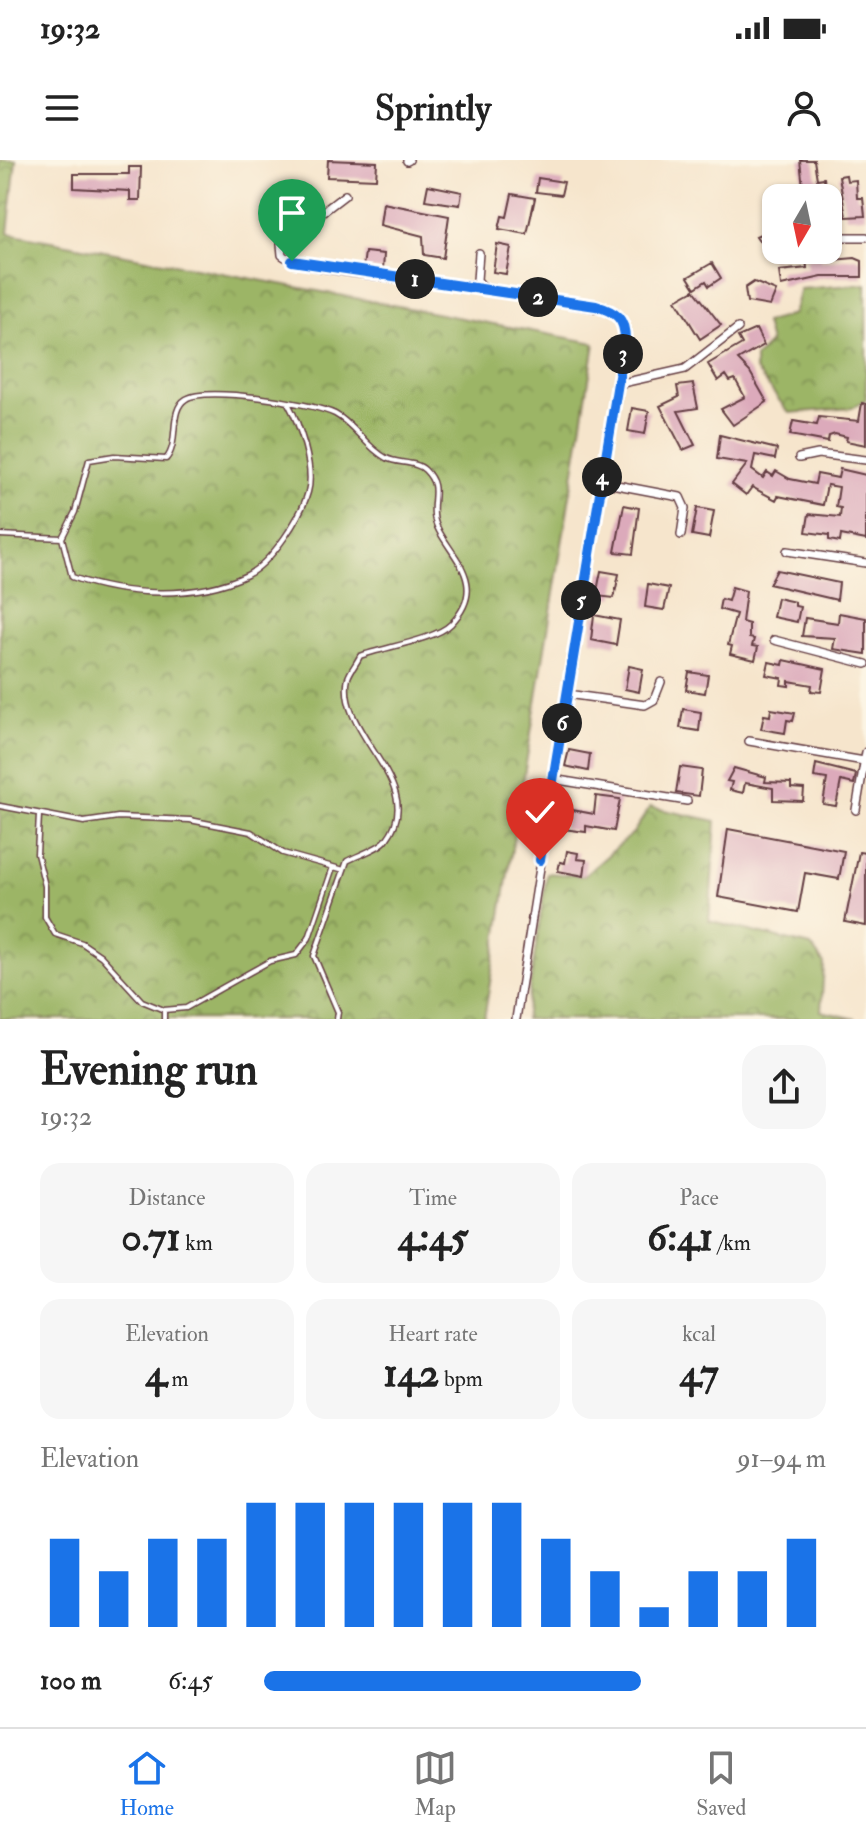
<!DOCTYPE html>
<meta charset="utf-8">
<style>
:root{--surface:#fff;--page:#f6f6f6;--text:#222;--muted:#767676;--line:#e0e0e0;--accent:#1a73e8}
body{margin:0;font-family:"IM FELL Double Pica",serif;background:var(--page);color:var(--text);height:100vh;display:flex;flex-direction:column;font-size:30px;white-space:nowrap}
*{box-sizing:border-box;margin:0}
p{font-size:26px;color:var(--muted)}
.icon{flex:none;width:44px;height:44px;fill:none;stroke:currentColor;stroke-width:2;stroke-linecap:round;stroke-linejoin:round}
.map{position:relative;height:859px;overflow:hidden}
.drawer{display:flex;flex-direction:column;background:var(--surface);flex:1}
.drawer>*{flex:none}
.needle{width:52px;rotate:189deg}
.fabs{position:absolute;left:762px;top:24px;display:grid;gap:16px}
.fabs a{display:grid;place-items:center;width:80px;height:80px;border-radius:16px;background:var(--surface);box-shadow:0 2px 6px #0004;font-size:40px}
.pin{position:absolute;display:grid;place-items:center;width:68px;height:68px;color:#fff;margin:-82px -34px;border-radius:50% 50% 50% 0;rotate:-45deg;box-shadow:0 0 8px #0007}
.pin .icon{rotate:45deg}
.km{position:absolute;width:40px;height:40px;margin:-20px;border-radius:50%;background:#222;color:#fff;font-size:22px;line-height:40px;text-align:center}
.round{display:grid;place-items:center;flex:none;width:84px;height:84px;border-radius:24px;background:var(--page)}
.overview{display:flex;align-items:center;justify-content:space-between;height:136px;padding:0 40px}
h1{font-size:44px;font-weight:700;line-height:60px}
.figures{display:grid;grid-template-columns:repeat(3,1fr);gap:12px;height:136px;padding:8px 40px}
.figures div{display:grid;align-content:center;border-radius:20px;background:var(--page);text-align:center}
.figures b{font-size:40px;font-weight:700}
.figures small{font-size:22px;font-weight:400}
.figures p{font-size:22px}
.chart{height:224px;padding:16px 40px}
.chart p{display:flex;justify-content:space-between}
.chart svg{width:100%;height:144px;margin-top:8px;stroke:var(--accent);stroke-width:6}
ul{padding:0 40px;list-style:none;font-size:26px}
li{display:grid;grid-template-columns:128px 96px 1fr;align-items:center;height:60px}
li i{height:20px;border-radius:10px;background:var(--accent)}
.status{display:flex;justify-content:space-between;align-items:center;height:56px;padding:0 40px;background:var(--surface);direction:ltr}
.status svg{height:22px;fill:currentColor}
header{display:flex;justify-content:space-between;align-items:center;height:104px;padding:0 40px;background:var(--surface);font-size:36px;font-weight:700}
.tabs{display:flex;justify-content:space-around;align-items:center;height:112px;border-top:2px solid var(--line);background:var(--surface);font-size:22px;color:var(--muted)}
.tabs a{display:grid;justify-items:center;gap:4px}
.tabs .selected{color:var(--accent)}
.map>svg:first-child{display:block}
.forest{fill:url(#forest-crowns);stroke:#736a48;stroke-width:2}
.building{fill:#dcaabb}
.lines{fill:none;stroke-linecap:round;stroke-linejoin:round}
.lane-casing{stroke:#643d43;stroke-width:7}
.street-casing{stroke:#643d43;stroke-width:10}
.lane{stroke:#fff;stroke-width:4}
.street{stroke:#fff;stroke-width:7}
.route-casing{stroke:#fff;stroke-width:16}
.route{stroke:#1a73e8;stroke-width:10}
</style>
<div class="status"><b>19:32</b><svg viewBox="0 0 49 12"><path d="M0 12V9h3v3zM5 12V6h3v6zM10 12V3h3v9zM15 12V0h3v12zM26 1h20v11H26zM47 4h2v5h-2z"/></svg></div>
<header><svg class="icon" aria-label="menu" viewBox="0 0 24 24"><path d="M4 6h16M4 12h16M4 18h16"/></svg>Sprintly<svg class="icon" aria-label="person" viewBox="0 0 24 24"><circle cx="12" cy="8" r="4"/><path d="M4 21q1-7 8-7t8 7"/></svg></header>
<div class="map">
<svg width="866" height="859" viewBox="0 0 866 859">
<defs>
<pattern id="forest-crowns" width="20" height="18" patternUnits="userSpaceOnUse" patternTransform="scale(2)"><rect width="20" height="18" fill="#9cb566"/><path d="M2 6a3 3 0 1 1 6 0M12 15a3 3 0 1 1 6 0" fill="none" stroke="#819354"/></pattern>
</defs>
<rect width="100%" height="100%" fill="#fcf5e5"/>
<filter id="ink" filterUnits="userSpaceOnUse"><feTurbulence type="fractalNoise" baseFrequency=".0125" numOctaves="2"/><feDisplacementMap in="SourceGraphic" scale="16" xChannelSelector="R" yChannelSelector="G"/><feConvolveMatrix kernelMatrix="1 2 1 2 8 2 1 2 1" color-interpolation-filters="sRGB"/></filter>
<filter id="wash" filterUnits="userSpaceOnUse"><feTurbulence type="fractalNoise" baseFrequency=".006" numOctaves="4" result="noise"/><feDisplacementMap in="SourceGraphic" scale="32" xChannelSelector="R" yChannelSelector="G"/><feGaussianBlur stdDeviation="1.8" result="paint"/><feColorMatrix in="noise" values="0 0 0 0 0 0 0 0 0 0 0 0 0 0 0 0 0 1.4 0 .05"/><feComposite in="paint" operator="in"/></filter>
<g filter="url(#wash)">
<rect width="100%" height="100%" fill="#f6e5cc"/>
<path class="forest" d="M0 0H16L8 73 595 183 484 859H0Z
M866 124V240L852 248 789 253 755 209V198L770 183 765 163 793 154 800 129Z
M650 647 716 661 709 761 811 786 824 804 821 851 856 859H525L547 713 584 716 633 673Z"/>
<g id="blocks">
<path class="building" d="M328 0 377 2 376 19 327 17Z
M800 0H814L817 19 824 18 826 33 804 36Z
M129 7H141L140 40H130V31L74 28V14H129Z
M846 15 847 21 856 20 857 38H863L865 56 846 57 839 16Z
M538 18 564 22 561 35 536 32Z
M428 25 462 32 460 45 425 40Z
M512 34 535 38 527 74 499 69 502 56 507 57Z
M383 43 449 56 443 98 424 95 423 76 380 65Z
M769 70 776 90H789L772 99 756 76Z
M497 84 511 87 506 114 493 112Z
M365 92 384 94 383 110 363 108Z
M820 97 821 101 855 98 862 101V117H822L781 126 779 111 807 108 806 99Z
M712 103 721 118 709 126 706 121 695 128 688 117Z
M754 122 776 131 770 146 747 142 745 128Z
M694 130 721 165 700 179 676 140Z
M756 169 764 185 738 200 750 212 767 242 733 265 721 249 745 237 735 219 730 221 726 215 718 221 708 204 742 184 738 177Z
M693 224 698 248 678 251 695 285 683 290 660 246 679 237 677 226Z
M862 243 866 244V285L846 281 847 277 835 274 829 276 828 282 790 275 793 261 817 265 819 257 859 261Z
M632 248 649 251 645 274 628 271Z
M720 275 777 289 775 299 755 295 752 310 763 318 767 312 773 316 776 311 790 319 815 324 817 314 838 318 840 309 866 315V380L841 375 840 382 829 380V375L806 372 809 354 840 357 841 348 836 347 839 327 827 325 823 345 778 336 776 340 752 327 746 335 732 324 747 304 717 299Z
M624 345 639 348 633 394 615 392Z
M697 348 714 351 709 378 692 375Z
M777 410 839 423 837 440 769 424Z
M601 411 619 414 614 438 596 436Z
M648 424 669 428 664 450 645 447Z
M732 427 746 431 742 462 749 464V478L754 479 752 486 758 487 755 500 730 494 732 486 728 485 736 454 719 449 721 439 728 441Z
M777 438 795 442V446L800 447 797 462 773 457Z
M839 453 866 458V494L833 489 835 478 802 476 805 458 838 463Z
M594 455 620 460 616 485 591 480Z
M784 500 825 509 821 532 811 531 812 525 789 521V526L781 525 782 518 766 515 769 502 783 505Z
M629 506 643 509 639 532 625 529Z
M689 512 708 515 705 533 686 530Z
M683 549 701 552 699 571 680 568Z
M771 549 795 553 793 561 787 560 785 573 761 569 764 555 770 556Z
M569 590 590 594 588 611 565 606Z
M816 604 856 614 854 624 841 621 836 646 823 644 827 619 814 617Z
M680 607 702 610 699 636 676 633Z
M734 608 766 617 765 622 791 623V628L804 629 803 641 773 640V628L745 623 743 633 730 630 732 622 727 621Z
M596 636 620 639 614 671 586 666V672L563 669 567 649 594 654Z
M728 669 844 691 839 719 805 713 798 752 718 737Z
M567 691 578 693 577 699 586 700 584 716 558 711 560 702 565 703Z
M859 692 866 693V766L845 762Z"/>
</g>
</g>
<g filter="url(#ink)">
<use href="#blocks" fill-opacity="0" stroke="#643d43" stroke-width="2"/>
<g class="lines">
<g class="lane-casing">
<path id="lane" d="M0 375 62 378 75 352 89 300 114 296 166 299C180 284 168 250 186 239 206 226 313 243 335 254 354 264 366 287 386 298 398 304 416 301 425 310 441 326 432 337 434 355 436 387 496 418 451 464 435 480 384 487 360 496 357 503 350 511 348 518 335 574 430 624 386 680 379 689 358 695 347 701L314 796 338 852 337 859
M62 378 72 417C124 436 196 440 247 415 272 402 301 357 308 332 315 308 299 263 288 243
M0 646 84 662 118 657 190 660 251 672 283 693 344 710
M39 655 37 694 45 726V757L55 774 82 783 101 796 142 841 164 850 186 848 270 801 296 795 309 778 333 707
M164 859V850"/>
</g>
<g class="street-casing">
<path id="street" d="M407 1 409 0
M345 35 281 84 282 95C303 113 446 122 481 127
M841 77H866
M479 93 477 120 485 129 612 151 619 156 625 172 516 859
M618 224 685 209 738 168
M799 298 818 294 866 300
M601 322 680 337 685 348 681 375
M787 391 866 403
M774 480 866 504
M567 534 645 545 654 540 661 522
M749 581 864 601
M552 619 687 641
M856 650 866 592"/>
</g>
<use href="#lane" class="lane"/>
<use href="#street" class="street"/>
</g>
</g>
<g class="lines" filter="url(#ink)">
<g class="route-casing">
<path id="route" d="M292 101 596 146C616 152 625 158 625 180L540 700"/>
</g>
<use href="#route" class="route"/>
</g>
</svg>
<div class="fabs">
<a><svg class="needle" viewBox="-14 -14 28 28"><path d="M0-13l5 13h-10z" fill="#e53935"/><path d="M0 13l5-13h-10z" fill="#767676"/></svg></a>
</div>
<div class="pin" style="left:292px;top:101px;background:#1e9e55"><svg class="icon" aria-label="arrive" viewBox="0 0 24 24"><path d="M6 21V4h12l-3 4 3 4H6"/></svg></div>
<div class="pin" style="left:540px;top:700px;background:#d93025"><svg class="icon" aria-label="check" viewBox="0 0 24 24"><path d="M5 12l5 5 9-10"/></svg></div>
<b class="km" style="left:415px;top:119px">1</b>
<b class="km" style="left:538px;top:137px">2</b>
<b class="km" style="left:623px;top:194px">3</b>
<b class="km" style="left:602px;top:317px">4</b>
<b class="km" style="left:581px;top:440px">5</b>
<b class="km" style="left:562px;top:563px">6</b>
</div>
<section class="drawer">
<div class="overview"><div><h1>Evening run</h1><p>19:32</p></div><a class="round"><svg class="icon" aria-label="share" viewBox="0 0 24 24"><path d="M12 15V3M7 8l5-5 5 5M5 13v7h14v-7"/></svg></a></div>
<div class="figures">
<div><p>Distance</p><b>0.71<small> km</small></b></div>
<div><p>Time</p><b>4:45</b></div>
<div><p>Pace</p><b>6:41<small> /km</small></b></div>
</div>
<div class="figures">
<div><p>Elevation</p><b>4<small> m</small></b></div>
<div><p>Heart rate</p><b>142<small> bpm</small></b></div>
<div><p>kcal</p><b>47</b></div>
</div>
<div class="chart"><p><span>Elevation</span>91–94 m</p>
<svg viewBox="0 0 160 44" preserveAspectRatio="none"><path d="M5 44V17M15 44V27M25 44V17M35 44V17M45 44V6M55 44V6M65 44V6M75 44V6M85 44V6M95 44V6M105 44V17M115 44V27M125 44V38M135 44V27M145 44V27M155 44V17"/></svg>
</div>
<ul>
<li><b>100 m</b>6:45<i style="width:67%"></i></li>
</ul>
</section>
<nav class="tabs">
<a class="selected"><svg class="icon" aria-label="home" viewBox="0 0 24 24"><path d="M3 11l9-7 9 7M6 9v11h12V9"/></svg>Home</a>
<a><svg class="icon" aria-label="map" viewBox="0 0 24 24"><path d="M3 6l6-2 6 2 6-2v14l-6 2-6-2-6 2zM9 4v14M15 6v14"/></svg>Map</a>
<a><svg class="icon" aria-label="saved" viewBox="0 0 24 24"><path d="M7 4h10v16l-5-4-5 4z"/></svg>Saved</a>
</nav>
